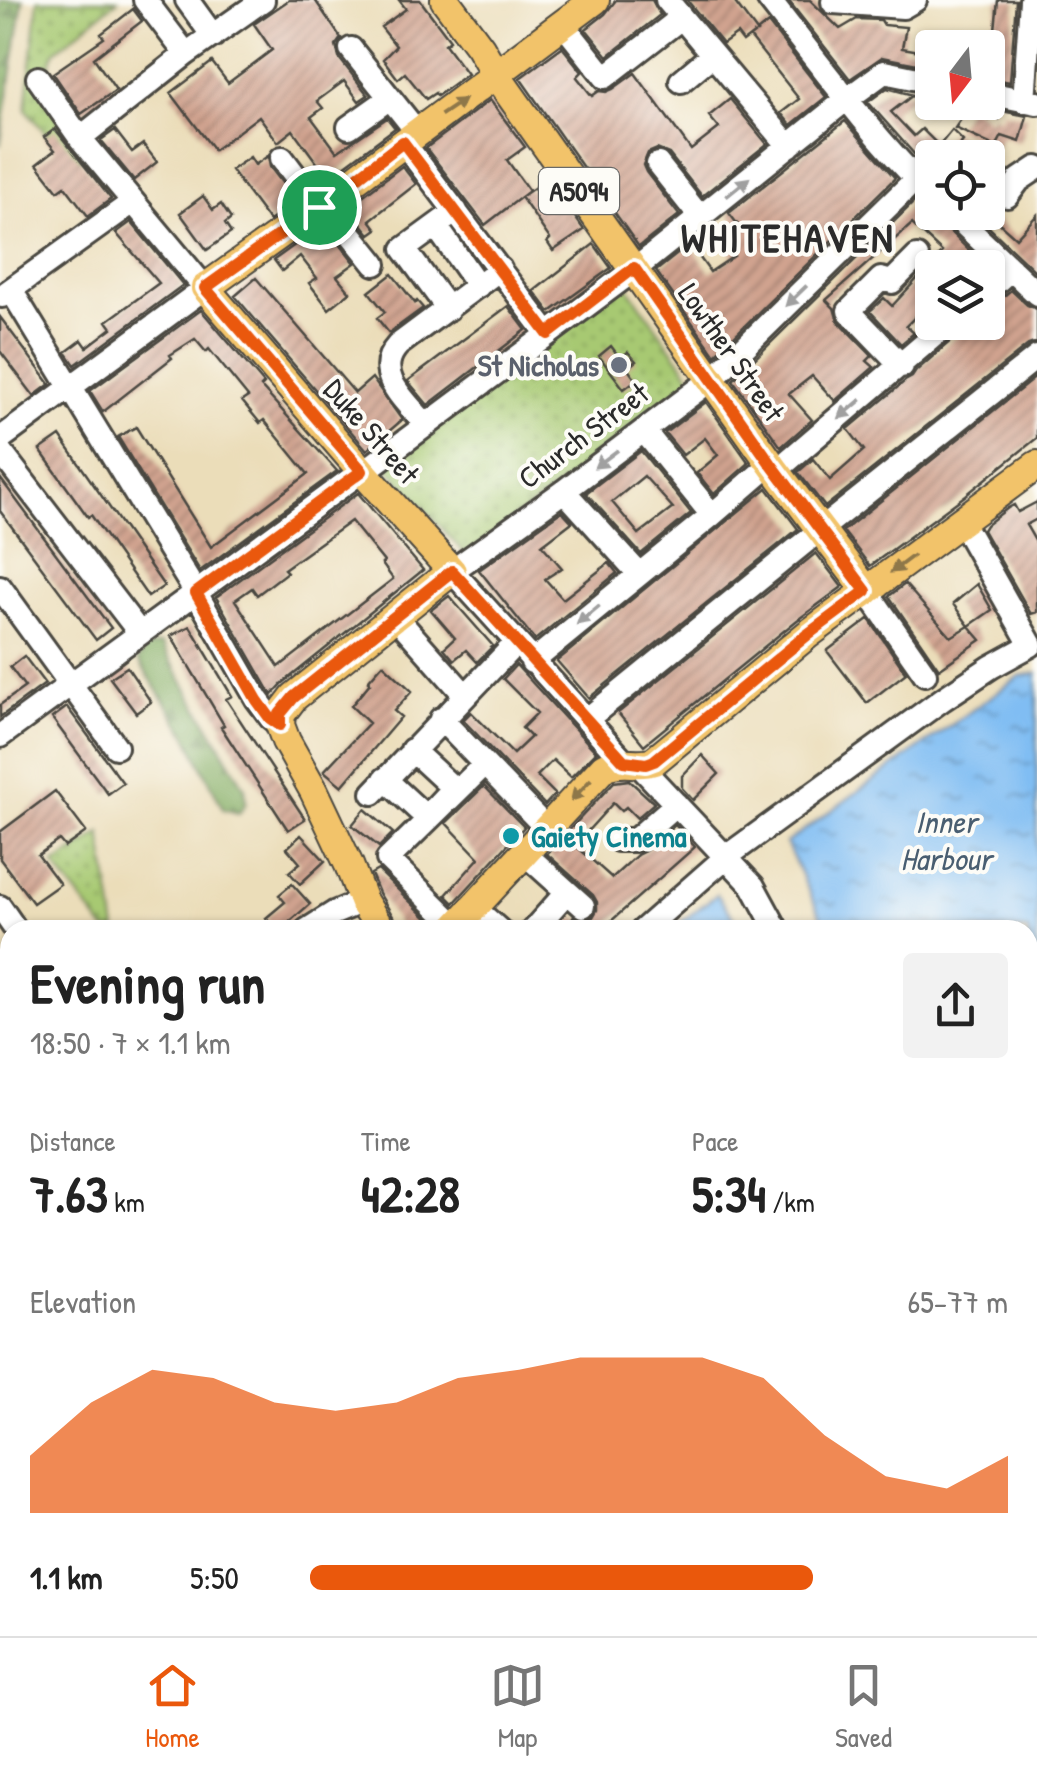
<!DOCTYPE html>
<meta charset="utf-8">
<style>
:root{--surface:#fff;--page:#f2f2f2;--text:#222;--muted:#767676;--line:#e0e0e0;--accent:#ea580c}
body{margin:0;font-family:"Patrick Hand",sans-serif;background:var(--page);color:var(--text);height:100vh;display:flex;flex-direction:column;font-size:38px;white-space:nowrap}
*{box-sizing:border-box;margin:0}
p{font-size:32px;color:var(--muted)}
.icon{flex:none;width:55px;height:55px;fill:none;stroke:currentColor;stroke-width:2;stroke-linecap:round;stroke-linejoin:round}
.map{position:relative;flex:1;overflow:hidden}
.details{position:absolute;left:0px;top:920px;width:1038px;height:718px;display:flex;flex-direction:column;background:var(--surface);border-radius:30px 30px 0 0;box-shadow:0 2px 8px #0004}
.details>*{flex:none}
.needle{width:65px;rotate:196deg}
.fabs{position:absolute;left:915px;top:30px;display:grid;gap:20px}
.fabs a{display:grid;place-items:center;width:90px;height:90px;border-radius:10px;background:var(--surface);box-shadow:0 2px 8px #0004;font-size:50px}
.pin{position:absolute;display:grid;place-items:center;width:85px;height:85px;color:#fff;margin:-42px;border:5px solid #fff;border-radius:50%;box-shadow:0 2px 10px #0007}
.round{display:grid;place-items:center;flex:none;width:105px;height:105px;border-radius:10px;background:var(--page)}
.headline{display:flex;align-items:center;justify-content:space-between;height:170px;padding:0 30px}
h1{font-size:55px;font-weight:700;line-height:75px}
.figures{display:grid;grid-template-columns:repeat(3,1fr);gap:15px;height:170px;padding:10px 30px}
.figures div{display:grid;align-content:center}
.figures b{font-size:50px;font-weight:700}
.figures small{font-size:28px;font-weight:400}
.figures p{font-size:28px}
.chart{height:280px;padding:20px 30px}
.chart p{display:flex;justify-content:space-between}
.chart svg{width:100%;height:180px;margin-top:10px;fill:var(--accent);opacity:.7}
ul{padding:0 30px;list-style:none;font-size:32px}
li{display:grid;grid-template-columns:160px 120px 1fr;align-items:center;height:75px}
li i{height:25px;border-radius:12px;background:var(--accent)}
.tabs{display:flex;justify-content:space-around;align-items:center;height:140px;border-top:2px solid var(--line);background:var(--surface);font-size:28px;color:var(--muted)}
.tabs a{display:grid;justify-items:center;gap:5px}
.tabs .active{color:var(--accent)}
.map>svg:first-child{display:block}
.forest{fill:url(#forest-firs);stroke:#586c48;stroke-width:2.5}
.park{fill:url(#park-dots);stroke:#697a4e;stroke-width:2.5}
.water{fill:url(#water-ripples);stroke:#56748f;stroke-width:2.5}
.building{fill:url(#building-hatch);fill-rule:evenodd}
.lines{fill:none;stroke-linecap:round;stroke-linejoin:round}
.minor-casing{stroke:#484640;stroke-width:28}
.major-casing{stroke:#484640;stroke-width:32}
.minor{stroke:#fff;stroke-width:22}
.major{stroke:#f2c36a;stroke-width:28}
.rail{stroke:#2b2b2b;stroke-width:5;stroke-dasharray:15 8;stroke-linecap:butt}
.oneway{fill:#8e774a}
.oneway2{fill:#a0a0a0}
.route-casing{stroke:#fff;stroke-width:20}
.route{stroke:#ea580c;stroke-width:12}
.worship-dot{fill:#6b7280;stroke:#fdfcf7;stroke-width:4}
.culture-dot{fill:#0f9aa8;stroke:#fdfcf7;stroke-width:4}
.labels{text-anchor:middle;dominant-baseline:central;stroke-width:8;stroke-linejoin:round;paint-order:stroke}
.shield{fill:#fdfcf7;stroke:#6a6a68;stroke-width:2.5}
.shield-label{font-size:28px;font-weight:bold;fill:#2b2b2b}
.street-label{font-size:30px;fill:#2b2b2b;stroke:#fdfcf7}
.worship-label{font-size:30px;font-weight:bold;fill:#5b616d;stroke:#fdfcf7;text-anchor:end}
.culture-label{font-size:30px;font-weight:bold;fill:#0d838f;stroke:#fdfcf7;text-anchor:start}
.water-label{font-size:32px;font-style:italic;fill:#495e71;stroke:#fdfcf7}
.district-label{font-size:40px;font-weight:bold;letter-spacing:2.5px;fill:#2b2b2b;stroke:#fdfcf7}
</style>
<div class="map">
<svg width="1037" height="1636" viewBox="0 0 1037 1636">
<defs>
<pattern id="forest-firs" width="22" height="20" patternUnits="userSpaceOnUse" patternTransform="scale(2.5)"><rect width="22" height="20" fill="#85ad64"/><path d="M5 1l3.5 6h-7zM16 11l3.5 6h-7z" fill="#6d8d53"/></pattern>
<pattern id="park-dots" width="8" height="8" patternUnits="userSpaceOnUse" patternTransform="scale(2.5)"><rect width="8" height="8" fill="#a7c972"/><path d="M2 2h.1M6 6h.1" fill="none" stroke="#88a35e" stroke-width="1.8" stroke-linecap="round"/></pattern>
<pattern id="water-ripples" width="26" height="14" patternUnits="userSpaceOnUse" patternTransform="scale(2.5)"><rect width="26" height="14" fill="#80bdf3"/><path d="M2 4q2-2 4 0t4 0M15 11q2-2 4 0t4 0" fill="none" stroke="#699ac5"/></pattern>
<pattern id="building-hatch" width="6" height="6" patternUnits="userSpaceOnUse" patternTransform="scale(2.5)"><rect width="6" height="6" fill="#d0a38f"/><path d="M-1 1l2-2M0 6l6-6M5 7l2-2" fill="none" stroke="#a98575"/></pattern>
</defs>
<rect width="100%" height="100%" fill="#fdfcf7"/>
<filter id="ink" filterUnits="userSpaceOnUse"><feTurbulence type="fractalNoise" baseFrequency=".01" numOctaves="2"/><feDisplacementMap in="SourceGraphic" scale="20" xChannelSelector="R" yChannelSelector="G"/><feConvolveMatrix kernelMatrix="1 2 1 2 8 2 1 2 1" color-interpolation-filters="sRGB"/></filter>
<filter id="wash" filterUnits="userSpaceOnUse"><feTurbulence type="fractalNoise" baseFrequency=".0048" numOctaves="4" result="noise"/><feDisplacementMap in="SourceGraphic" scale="40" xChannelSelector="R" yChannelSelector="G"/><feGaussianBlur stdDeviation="2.25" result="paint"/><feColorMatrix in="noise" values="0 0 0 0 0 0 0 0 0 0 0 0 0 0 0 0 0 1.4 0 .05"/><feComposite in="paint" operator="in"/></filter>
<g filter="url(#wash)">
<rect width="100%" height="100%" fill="#ebddb9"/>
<path class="forest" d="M0 0H23L0 146Z
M161 644 245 788 246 803 239 813 223 809 185 732 138 660 146 648Z"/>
<path class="park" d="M38 0H118L54 52 46 77 82 127 80 175 26 109Z
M625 283 696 383 466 555 384 464Z
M101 833 116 930H105L54 865Z"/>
<path class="water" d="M1037 673V1385L1028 1396V930H827L786 843 1020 676Z
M717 894 742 930H670H671Z
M1028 1574 1037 1583V1636H692L697 1628H1028Z"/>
<g id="blocks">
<path class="building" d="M289 0H315L341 38 336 45 339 58 368 95 359 101 344 81 317 101 323 108 311 117 337 152 387 118 395 128 328 178 293 130 278 142 259 116 214 150 171 93 212 62 228 83 272 50 254 24Z
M399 0H420L450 40 445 44 467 74 437 96 435 93 426 99 405 73 398 79 383 59 396 46 381 27 406 9Z
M616 0H652L660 15 608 56 586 29 605 14Z
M687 0H733L757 32 768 23 826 97 791 125 781 113 799 99 750 37 755 33 743 42 737 34 723 44Z
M788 0H810L840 29 857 19 881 20 884 25 906 27 902 48 932 53V67L882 57 850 79Z
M998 0H1016L1010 82 988 78V68L991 69Z
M133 9 142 21 94 58 116 90 81 114 53 73 104 38 101 34Z
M562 47 582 72 577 77 592 96 599 91 606 92 613 89 635 73 691 150 719 128 709 116 730 99 767 144 702 196 669 154 657 149 648 153 643 165 646 172 679 215 639 247 520 78Z
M887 88 913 95 891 112 914 136 922 129 939 146 952 130 963 141 950 158H932V174L868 102Z
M490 100 525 147 507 160 529 191 485 225 426 148Z
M970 106 989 120 993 114 999 119 1002 111 1027 116 1020 142 1002 136 996 147 955 128Z
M845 121 895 178 715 355 656 271 690 244 710 272 734 256 723 242 741 229 729 213Z
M55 129 111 199 88 216 65 186 58 191 37 164 55 150 44 137Z
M115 130 132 152 143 144 157 162 134 180 101 140Z
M268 156 270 167 296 201 269 221 231 170 250 157 255 165Z
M402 166 416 184 370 220 377 229 370 234 348 207Z
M548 178 584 230 553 251 547 242 550 239 521 197Z
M203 196 213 210 221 204 231 219 225 224 231 233 207 250 180 213Z
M916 200 927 209 932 210V212H936L941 223 987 268H932V317L923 309 906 326 914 333 901 344 870 311 884 298 892 306 942 252 912 224 826 300 834 308 838 321 872 356 867 361 874 367 835 401 812 376 789 394 812 420 781 447 733 380Z
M973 212H987L1016 238 1037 215V273Z
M131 222 183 285 75 365 66 352 82 340 87 347 112 328 107 321 159 283 116 233Z
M324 224 355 263 337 276 350 292 329 309 309 283 317 278 300 256 282 271 274 260Z
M594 244 611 268 550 312 534 291Z
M392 274 415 303 417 301 423 308 389 333 377 318 385 312 369 292Z
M256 278 355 393 372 378 402 420 367 450 235 296Z
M1011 290 1027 305 1037 309V342L1028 345 825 507 798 472 813 459 830 480 864 450 848 429 905 381 912 377 916 371 960 333 965 322H988V305L997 302Z
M508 306 526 330 428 405 408 381Z
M201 310 264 384 261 387 337 471 200 571 118 437 136 427 211 547 308 474 264 420 260 423 242 401 248 397 209 349 206 352 195 339 170 355 172 358 103 412 90 391Z
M0 317 50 384 34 396 0 351Z
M611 346 620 358 628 352 636 361 627 368 636 380 624 389 599 356Z
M1037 376V438L966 495 870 566 843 531Z
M706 402 749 463 714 494 697 473 718 455 705 438 683 455 665 433Z
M60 436 164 586 148 597 91 515 88 517 40 450Z
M641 451 691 513 641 554 586 493ZM644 476 673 508 639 534 612 502Z
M0 478 111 628 96 640 0 511Z
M767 488 798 529 589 698 557 661Z
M358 493 423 570 283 683 272 695 216 597ZM351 521 384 562 382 564 393 579 279 667 235 600 252 588 257 595 287 572 284 569Z
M1037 502V519L1026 525 1037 544V612L1031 614 983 530 986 525 1008 508 1014 505 1018 512Z
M562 511 572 522 542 545 562 568 545 579 563 599 609 563 617 573 535 640 479 570Z
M816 553 842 587 796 621 644 745 618 713Z
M905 584 951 637 969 626 981 640 939 669 889 596Z
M977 584 992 610 969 626 953 604Z
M449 596 493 646 477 662 466 650 454 660 444 648 455 638 431 610Z
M869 619 906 673 867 703 827 651Z
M190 626 232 696 226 699 305 819 288 830 221 727 224 725 171 636Z
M24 656 45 684 0 717V705L25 687 10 667Z
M383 664 412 691 394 711 401 717 342 786 324 771 369 723 351 706 370 683 368 681Z
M516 665 596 752 571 777 553 760 537 776 555 794 545 805 463 720 471 712 513 754 531 737 522 728 537 713 503 679Z
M127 667 151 702 136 713 110 678Z
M67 707 123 783 108 794 52 718Z
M702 755 719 774 693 800 682 788V776Z
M629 780 654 803 637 818 626 807 621 811 613 803 575 845 612 878 637 855 645 851 675 825 695 847 601 930H561L573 917 581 921 593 917 597 910V902L593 895 547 854 614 782Z
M484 786 524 827 454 903 446 895 479 858 446 823Z
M55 791 86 832 65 847 59 840 38 855 60 884 33 903 0 859V832Z
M365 809 393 833 379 847 352 825Z
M301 835 325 861 300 884 289 872 300 863 287 848Z
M378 870 436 927V930H401L379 893 371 874Z
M292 884 310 904 280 930H276L266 918 285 902 279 895Z"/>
</g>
</g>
<g filter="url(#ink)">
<use href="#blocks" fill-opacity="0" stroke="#484640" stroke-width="2.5"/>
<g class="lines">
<g class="minor-casing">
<path id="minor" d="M145 0 186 54
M187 0 213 36
M667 0 789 146
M769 0C821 66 872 136 932 195
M833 2 903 7 915 0
M563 24 605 77 681 18
M351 49 417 132
M681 81 712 55
M988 93 1037 103
M1024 101 1031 0
M349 127 390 98
M80 138 186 54 263 0
M403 142 548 334
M282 158 319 207
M658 164 700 217
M1007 196 1019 180 1037 168
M325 202 375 264
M951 212 1037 294
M436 226 478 286
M11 290 196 593 257 699 271 718 280 725
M988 290 1011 269
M2 296 133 202
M448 309 404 249 456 211
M902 366 849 311 881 279 892 282 917 257
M426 425C407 402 371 374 398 345L500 269
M644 431 712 515
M0 439 205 288 80 138 38 78
M0 451 139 632
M776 471 950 322
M564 491 639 574
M961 521 1031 645
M0 587 116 747
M867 591 925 674
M395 616 465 695
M532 662 712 515 771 464
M441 719 546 828
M586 720 820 530 1037 357
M0 736 362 471 374 464 629 274 847 99 884 72 932 82
M624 761 452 571 564 491 712 379 916 179
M637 763 753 886 777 930
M385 779 426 817 453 788 412 750
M373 793 516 643
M618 840H635L676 804
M523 852 583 906
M0 907 16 930
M473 907 499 930
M456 926 388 859 484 765
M307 930 334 913 363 901
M533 930 567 892
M643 930 726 857 943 699 991 667 1031 645
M0 1013H10
M0 1193 10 1194
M0 1269 10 1274
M0 1331 10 1336
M0 1415 10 1397
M0 1500 10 1482
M176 1628 178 1636
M298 1628 327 1636
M118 1636 121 1628
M382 1636V1628
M633 1636 639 1628"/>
</g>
<g class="major-casing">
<path id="major" d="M445 0 480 47 496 75 776 471 867 591
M381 930 363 901 349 865 314 791 286 741 280 725 281 714 294 697 452 571 362 471 205 288 325 202 595 0
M453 930 604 767C621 758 637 767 654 761L807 635 1037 465
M0 1125 10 1129"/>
</g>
<use href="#minor" class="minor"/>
<use href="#major" class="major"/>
<path class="rail" d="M219 1628V1636
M238 1636 239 1628"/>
</g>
<defs><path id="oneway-solid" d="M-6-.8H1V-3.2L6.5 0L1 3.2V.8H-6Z" transform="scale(2.5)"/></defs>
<g class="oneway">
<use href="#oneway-solid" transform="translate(453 107) rotate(-34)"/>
<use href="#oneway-solid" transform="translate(902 564) rotate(143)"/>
<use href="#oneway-solid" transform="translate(581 790) rotate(133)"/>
</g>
<g class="oneway2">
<use href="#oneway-solid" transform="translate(738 187) rotate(-39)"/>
<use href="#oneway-solid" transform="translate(796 296) rotate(136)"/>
<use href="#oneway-solid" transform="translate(850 409) rotate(140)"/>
<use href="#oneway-solid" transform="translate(606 459) rotate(143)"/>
<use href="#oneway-solid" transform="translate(588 615) rotate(140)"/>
</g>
</g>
<g class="lines" filter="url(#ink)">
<g class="route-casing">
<path id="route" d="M403 142 548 334 634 268 771 464 866 591 807 635 654 761 646 764 624 761 452 571 294 697 280 714V725L270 718 257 700 196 593 362 471 205 288 325 202Z"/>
</g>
<use href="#route" class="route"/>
</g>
<circle class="worship-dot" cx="619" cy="365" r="10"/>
<circle class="culture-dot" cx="511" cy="836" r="10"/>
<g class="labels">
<rect class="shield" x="539" y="168" width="80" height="46" rx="8"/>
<g class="shield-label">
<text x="579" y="191">A5094</text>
</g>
<g class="street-label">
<text transform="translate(732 352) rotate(55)">Lowther Street</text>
<text transform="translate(372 431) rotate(49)">Duke Street</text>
<text transform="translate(583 435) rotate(-37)">Church Street</text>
</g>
<g class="worship-label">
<text x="599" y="365">St Nicholas</text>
</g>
<g class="culture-label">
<text x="531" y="836">Gaiety Cinema</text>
</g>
<g class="water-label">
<text x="946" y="821">Inner<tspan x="946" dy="37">Harbour</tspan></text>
</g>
<g class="district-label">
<text x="788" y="237">WHITEHAVEN</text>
</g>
</g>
</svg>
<div class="fabs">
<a><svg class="needle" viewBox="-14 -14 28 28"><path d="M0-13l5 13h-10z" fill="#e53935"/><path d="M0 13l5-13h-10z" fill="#767676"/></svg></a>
<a><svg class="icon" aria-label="locate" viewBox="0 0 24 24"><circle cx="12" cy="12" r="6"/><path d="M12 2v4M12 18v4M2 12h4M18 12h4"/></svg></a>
<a><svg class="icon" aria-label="layers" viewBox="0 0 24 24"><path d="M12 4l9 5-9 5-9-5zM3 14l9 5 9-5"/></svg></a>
</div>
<div class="pin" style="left:319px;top:207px;background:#1e9e55"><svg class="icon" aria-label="arrive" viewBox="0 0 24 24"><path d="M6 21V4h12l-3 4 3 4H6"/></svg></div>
<section class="details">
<div class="headline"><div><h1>Evening run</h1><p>18:50 · 7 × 1.1 km</p></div><a class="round"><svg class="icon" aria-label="share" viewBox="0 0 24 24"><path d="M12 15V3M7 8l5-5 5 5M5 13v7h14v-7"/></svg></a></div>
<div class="figures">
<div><p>Distance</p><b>7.63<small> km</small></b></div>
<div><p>Time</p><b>42:28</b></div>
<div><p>Pace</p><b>5:34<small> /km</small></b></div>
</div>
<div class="chart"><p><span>Elevation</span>65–77 m</p>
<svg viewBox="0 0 160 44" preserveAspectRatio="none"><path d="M0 44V30L10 17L20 9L30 11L40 17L50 19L60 17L70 11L80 9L90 6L100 6L110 6L120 11L130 25L140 35L150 38L160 30V44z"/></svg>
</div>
<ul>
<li><b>1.1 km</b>5:50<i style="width:72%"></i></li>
</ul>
</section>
</div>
<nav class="tabs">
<a class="active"><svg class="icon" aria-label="home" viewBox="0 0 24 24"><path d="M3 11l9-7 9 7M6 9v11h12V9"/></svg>Home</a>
<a><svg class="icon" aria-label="map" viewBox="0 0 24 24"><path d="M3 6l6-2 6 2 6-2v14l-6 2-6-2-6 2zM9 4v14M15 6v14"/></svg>Map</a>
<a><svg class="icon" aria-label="saved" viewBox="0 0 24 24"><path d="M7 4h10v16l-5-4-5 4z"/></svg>Saved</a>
</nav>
